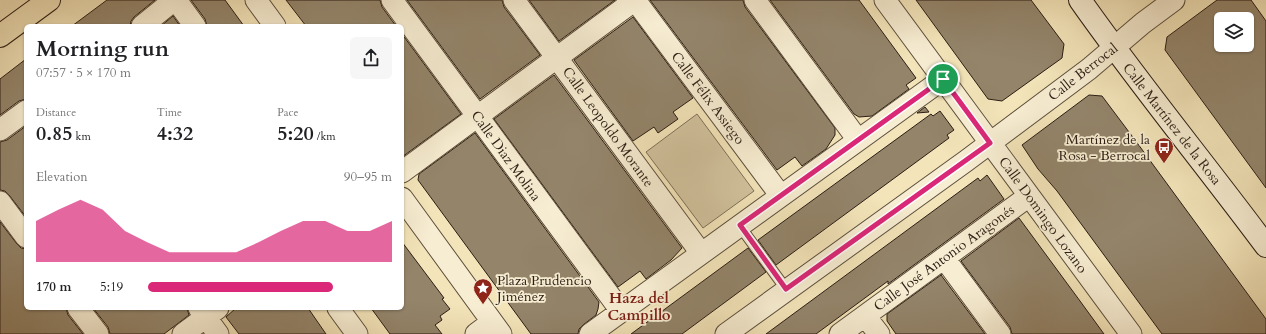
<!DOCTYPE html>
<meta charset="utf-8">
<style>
:root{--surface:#fff;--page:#f6f6f6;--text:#202124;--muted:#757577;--accent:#db2777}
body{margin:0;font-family:Cardo,serif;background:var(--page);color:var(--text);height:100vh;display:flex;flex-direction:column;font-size:15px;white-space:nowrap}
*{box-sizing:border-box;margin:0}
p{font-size:13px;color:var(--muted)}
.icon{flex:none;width:22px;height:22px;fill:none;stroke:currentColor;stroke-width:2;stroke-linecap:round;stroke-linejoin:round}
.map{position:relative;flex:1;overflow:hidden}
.panel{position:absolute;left:24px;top:24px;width:380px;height:286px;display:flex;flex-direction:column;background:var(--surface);border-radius:6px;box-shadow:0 1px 3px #0004}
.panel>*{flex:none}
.tools{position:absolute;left:1214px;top:12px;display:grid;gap:8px}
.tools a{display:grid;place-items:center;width:40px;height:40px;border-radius:6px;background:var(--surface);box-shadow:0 1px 3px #0004;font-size:20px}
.pin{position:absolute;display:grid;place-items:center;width:34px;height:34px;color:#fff;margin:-17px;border:2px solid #fff;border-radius:50%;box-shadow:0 1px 4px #0007}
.round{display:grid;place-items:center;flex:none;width:42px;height:42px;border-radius:6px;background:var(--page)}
.head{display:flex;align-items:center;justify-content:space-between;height:68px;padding:0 12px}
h1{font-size:22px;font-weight:700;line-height:30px}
.figures{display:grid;grid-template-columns:repeat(3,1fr);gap:6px;height:68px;padding:4px 12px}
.figures div{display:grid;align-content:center}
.figures b{font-size:20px;font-weight:700}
.figures small{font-size:11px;font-weight:400}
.figures p{font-size:11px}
.chart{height:112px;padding:8px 12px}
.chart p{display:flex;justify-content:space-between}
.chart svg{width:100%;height:72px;margin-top:4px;fill:var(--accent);opacity:.7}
ul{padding:0 12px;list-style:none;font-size:13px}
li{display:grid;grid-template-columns:64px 48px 1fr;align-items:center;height:30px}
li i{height:10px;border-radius:5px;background:var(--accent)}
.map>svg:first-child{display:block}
.green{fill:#d1c29d;stroke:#7e7058}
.building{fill:#93846a;stroke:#2b1d14;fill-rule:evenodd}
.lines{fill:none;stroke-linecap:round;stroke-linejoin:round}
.service-casing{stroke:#5d4f3d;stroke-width:12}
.minor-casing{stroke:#5d4f3d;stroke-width:23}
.secondary-casing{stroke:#2b1d14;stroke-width:24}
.primary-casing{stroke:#2b1d14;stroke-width:24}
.service{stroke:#f7edd2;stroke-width:10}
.minor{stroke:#f7edd2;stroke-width:21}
.secondary{stroke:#f7edd2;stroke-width:22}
.primary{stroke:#f3e4b9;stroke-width:22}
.route-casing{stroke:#fff;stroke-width:8}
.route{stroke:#db2777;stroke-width:5}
.labels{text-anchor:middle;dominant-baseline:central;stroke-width:3.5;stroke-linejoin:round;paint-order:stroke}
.street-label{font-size:14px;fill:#2b1d14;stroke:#f7edd2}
.poi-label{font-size:14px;fill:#2b1d14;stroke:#f7edd2;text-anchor:end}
.neighbourhood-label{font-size:15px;font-weight:bold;fill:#7a1f14;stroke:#f7edd2}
</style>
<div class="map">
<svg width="1266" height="334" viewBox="0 0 1266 334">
<rect width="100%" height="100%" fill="#f3e4b9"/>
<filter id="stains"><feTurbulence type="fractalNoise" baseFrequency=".005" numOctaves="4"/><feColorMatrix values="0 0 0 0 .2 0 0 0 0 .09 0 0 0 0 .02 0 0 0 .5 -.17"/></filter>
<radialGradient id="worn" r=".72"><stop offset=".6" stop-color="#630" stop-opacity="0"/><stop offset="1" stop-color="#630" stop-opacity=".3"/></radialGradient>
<path class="green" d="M697 114 754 191 703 228 646 152Z"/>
<path class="building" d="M107 0H155L134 17 131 21 130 26H72Z
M191 0H225L244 26H207L205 19Z
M286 0H380L382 7 396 26H306Z
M407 0H502L504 7 540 55 480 99Z
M529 0H615L559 41Z
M650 0H743L745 7 835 128V135L826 149 802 166 795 157 777 170Z
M770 0H859L916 78 906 85 909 89 872 116 859 117 854 114Z
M916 0H1031L1064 44 1062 58 1002 101 988 99Z
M1217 0H1251L1266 21V188L1165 50 1167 37ZM1221 19H1247V45H1221Z
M173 16 180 26H161Z
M633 17 693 98 673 112 678 119 658 133 654 127 633 141 574 60Z
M402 34 461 114 402 157Z
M26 59V99L19 101 0 115V79Z
M554 75 682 248 671 260 646 279 640 271 618 287 494 119Z
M1089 95 1102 96 1135 140 1266 319V334H1162L1057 191 1038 169 1022 145Z
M925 107 929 112 917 113Z
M940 111 954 130 947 135 949 138 776 265 758 240 931 114 933 116Z
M26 126V217L9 195 5 191 0 190V142L7 140Z
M475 133 599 302 598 309 596 315 583 325 579 329 578 334H531L418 180 419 174Z
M987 175 1004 199 888 284V281L816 334H766L978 178 980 181Z
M1019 218 1080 301 1104 334H1012L1010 327 961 261Z
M0 222 17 244 21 248 26 249V308H66L68 315 83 334H0Z
M402 242 444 298 442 299 450 309 440 316 442 320 435 325 442 334H390L371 308H402Z
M748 248 766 272 682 334H631Z
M941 275 985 334H896L887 321V314Z
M93 308H187L189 315 164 334H110L108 327Z
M236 308H308L326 334H239L226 317Z"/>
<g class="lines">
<g class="service-casing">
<path id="service" d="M739 225 786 289"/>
</g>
<g class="minor-casing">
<path id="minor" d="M176 0 195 26
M256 0 275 26
M392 0 621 311
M514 0 701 253
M635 0 781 196
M755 0 858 140
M885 0 1131 334
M142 26 174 0
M0 130 26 111
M402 172 635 0
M402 198 501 334
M0 202 26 237
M944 258 1000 334
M78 308 98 334
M199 308 218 334
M338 308 357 334
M865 316 879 334
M183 334 218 308
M476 334 492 322
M590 334 943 79
M726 334 966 161 1089 69 1143 23 1174 0
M840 334 1029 196"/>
</g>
<g class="secondary-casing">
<path id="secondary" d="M1080 0C1139 84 1205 164 1266 246"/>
</g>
<g class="primary-casing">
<path id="primary" d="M0 36 49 0"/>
</g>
<use href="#service" class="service"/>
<use href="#minor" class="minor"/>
<use href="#secondary" class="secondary"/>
<use href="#primary" class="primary"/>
</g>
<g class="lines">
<g class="route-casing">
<path id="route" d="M943 79 990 143 786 289 740 225Z"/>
</g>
<use href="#route" class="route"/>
</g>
<defs>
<g id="bus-pin" transform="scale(1)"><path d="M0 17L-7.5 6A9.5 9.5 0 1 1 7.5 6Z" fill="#8f2418" stroke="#f7edd2"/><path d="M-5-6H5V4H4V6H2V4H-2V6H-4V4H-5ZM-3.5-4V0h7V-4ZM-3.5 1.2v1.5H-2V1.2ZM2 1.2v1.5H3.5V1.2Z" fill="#fff"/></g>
<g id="sight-pin" transform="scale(1)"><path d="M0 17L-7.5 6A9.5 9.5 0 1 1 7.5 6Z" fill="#8f2418" stroke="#f7edd2"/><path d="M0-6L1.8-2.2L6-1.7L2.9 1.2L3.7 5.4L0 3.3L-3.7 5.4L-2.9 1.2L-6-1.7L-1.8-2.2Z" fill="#fff"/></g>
</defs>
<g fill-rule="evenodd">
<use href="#bus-pin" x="1164" y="147"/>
<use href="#sight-pin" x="483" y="288"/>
</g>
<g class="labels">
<g class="street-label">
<text transform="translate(1083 72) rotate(-38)">Calle Berrocal</text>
<text transform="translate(708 98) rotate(53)">Calle Félix Assiego</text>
<text transform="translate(1172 124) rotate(52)">Calle Martínez de la Rosa</text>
<text transform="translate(608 127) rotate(54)">Calle Leopoldo Morante</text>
<text transform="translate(506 156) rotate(54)">Calle Diaz Molina</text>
<text transform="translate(1043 215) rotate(54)">Calle Domingo Lozano</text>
<text transform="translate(944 258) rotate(-36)">Calle José Antonio Aragonés</text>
</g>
<g class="poi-label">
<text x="1150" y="139">Martínez de la<tspan x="1150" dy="16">Rosa - Berrocal</tspan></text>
<text x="497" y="280" text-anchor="start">Plaza Prudencio<tspan x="497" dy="16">Jiménez</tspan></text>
</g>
<g class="neighbourhood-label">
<text x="639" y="298">Haza del<tspan x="639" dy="17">Campillo</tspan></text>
</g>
</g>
<rect width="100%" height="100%" filter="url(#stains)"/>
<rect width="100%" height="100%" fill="url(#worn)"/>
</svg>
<div class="tools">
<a><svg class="icon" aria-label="layers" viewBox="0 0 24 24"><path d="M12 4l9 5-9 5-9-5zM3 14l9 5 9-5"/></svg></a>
</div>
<div class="pin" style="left:943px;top:79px;background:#1e9e55"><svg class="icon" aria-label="arrive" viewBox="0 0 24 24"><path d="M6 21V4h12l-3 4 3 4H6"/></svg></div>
<section class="panel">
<div class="head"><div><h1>Morning run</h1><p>07:57 · 5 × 170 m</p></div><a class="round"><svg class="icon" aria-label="share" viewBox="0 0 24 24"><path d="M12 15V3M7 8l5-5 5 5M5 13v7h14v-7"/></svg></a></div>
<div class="figures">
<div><p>Distance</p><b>0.85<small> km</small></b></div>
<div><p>Time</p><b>4:32</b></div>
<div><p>Pace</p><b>5:20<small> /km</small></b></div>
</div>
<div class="chart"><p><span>Elevation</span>90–95 m</p>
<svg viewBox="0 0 160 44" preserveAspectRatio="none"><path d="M0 44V19L10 12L20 6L30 12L40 25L50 32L60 38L70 38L80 38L90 38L100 32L110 25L120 19L130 19L140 25L150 25L160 19V44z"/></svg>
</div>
<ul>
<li><b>170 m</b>5:19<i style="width:76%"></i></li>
</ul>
</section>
</div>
